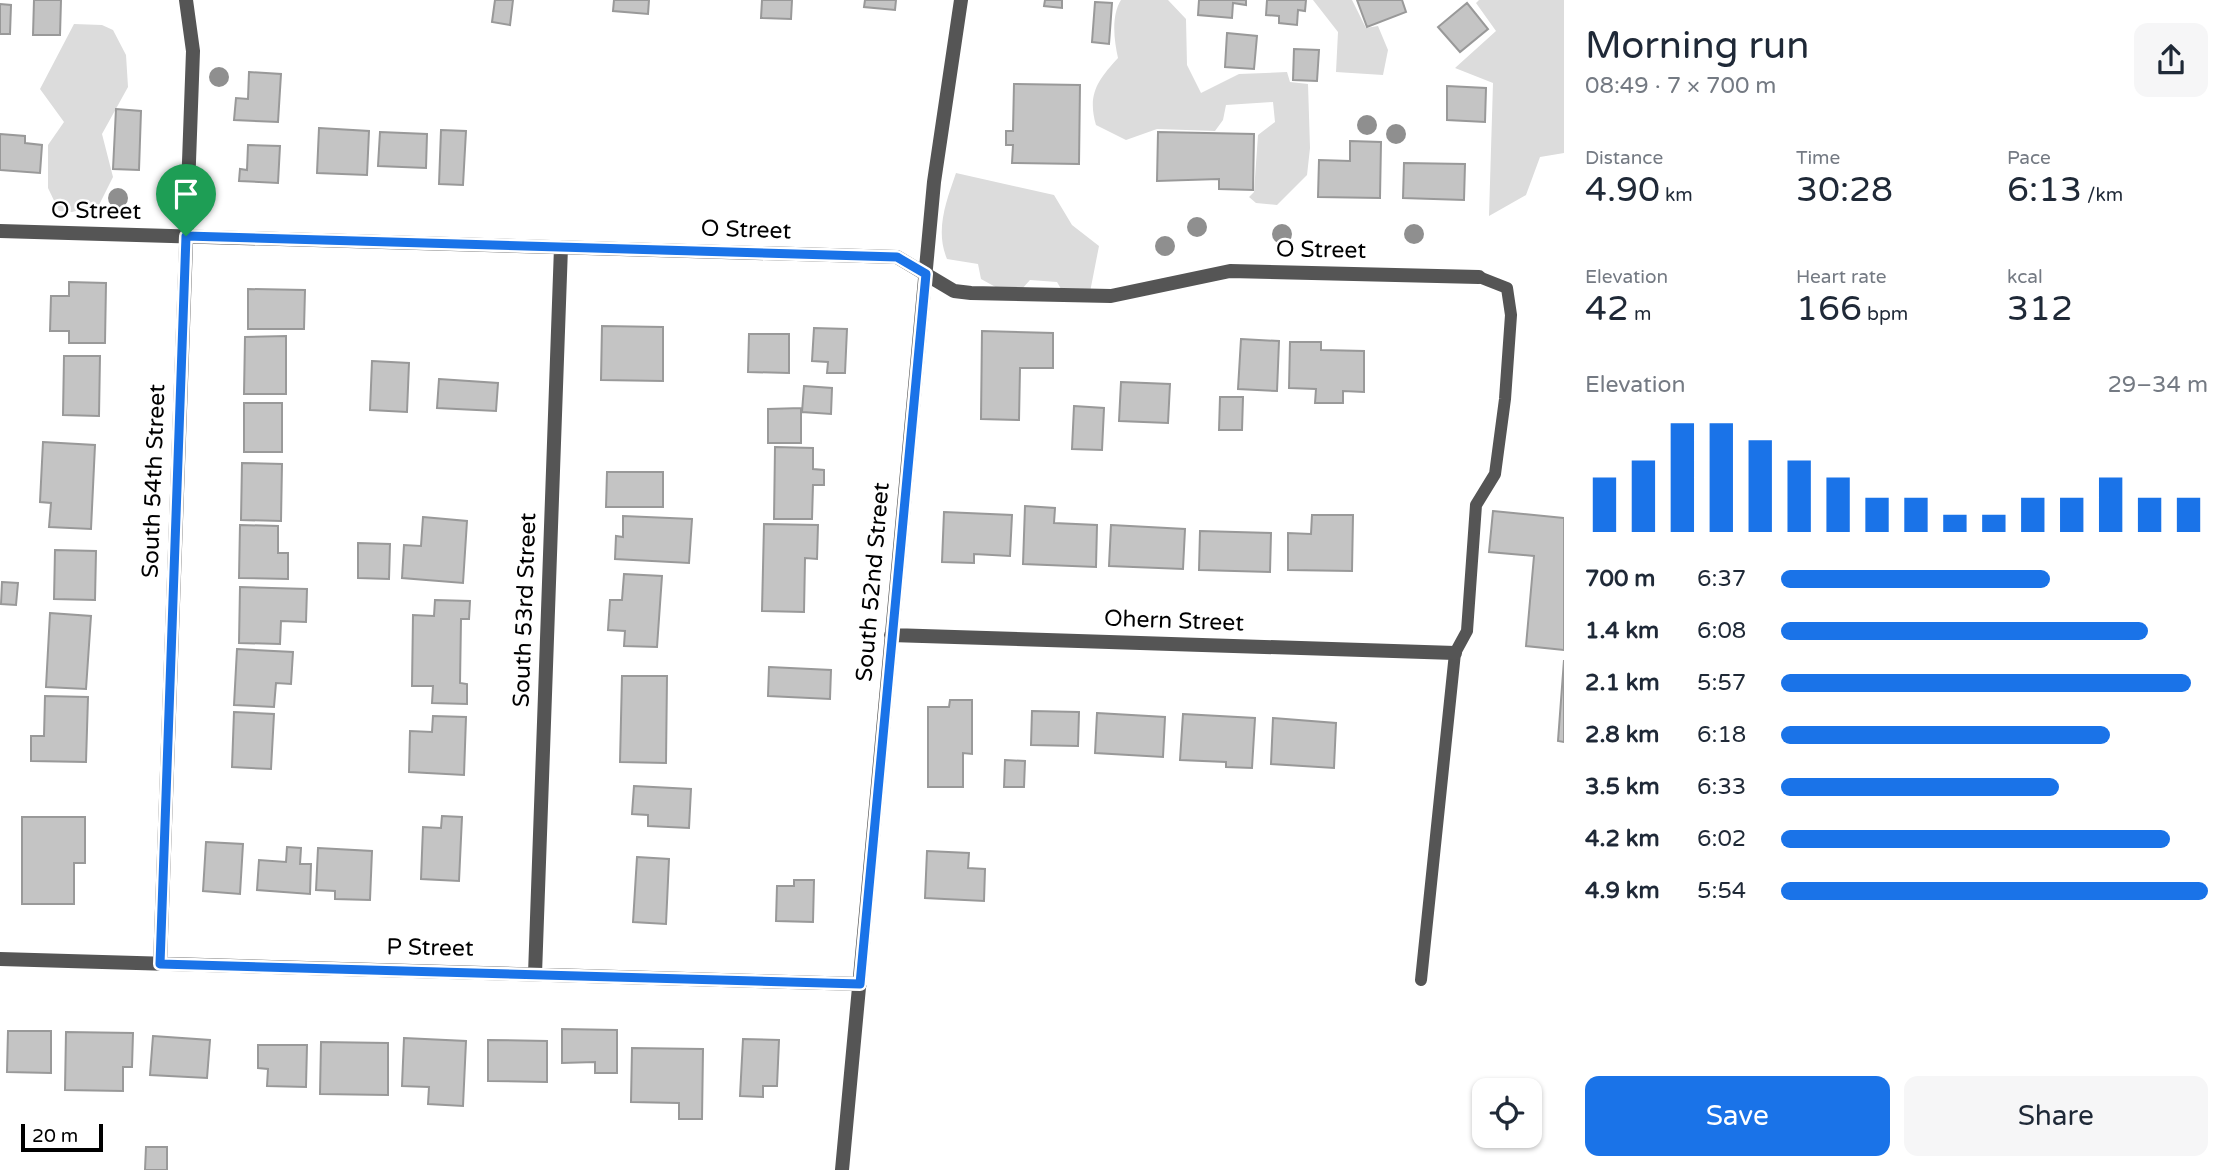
<!DOCTYPE html>
<meta charset="utf-8">
<style>
:root{--surface:#fff;--page:#f6f6f7;--text:#1f2937;--muted:#747a83;--accent:#1a73e8}
body{margin:0;font-family:"Varela Round",sans-serif;background:var(--page);color:var(--text);height:100vh;display:flex;flex-direction:column;font-size:26px;white-space:nowrap}
*{box-sizing:border-box;margin:0}
p{font-size:23px;color:var(--muted)}
.icon{flex:none;width:38px;height:38px;fill:none;stroke:currentColor;stroke-width:2;stroke-linecap:round;stroke-linejoin:round}
.map{position:relative;flex:1;overflow:hidden}
.sheet{display:flex;flex-direction:column;background:var(--surface);width:665px}
.sheet>*{flex:none}
.fabs{position:absolute;left:1472px;top:1078px;display:grid;gap:14px}
.fabs a{display:grid;place-items:center;width:70px;height:70px;border-radius:14px;background:var(--surface);box-shadow:0 2px 5px #0004;font-size:35px}
.scale{position:absolute;left:21px;bottom:18px;width:82px;box-sizing:border-box;padding-left:7px;border:4px solid #000;border-top:0;font-size:19px;line-height:24px;white-space:nowrap;color:#000;-webkit-text-stroke:5px #fff;paint-order:stroke}
.pin{position:absolute;display:grid;place-items:center;width:60px;height:60px;color:#fff;margin:-72px -30px;border-radius:50% 50% 50% 0;rotate:-45deg;box-shadow:0 0 7px #0007}
.pin .icon{rotate:45deg}
.round{display:grid;place-items:center;flex:none;width:74px;height:74px;border-radius:14px;background:var(--page)}
.head{display:flex;align-items:center;justify-content:space-between;height:119px;padding:0 21px}
h1{font-size:38px;font-weight:600;line-height:52px}
.figures{display:grid;grid-template-columns:repeat(3,1fr);gap:10px;height:119px;padding:7px 21px}
.figures div{display:grid;align-content:center}
.figures b{font-size:35px;font-weight:600}
.figures small{font-size:19px;font-weight:400}
.figures p{font-size:19px}
.chart{height:196px;padding:14px 21px}
.chart p{display:flex;justify-content:space-between}
.chart svg{width:100%;height:126px;margin-top:7px;stroke:var(--accent);stroke-width:6}
.button{display:flex;gap:14px;margin-top:auto;padding:14px 21px}
.button a{flex:1;height:80px;border-radius:14px;background:var(--accent);color:#fff;font-size:28px;font-weight:600;line-height:80px;text-align:center}
.button a+a{background:var(--page);color:var(--text)}
ul{padding:0 21px;list-style:none;font-size:23px}
li{display:grid;grid-template-columns:112px 84px 1fr;align-items:center;height:52px}
li i{height:18px;border-radius:9px;background:var(--accent)}
main{display:flex;flex:1;min-height:0}
.map>svg:first-child{display:block}
.green{fill:#dcdcdc}
.building{fill:#c4c4c4;stroke:#999;stroke-width:2}
.lines{fill:none;stroke-linecap:round;stroke-linejoin:round}
.lane{stroke:#555;stroke-width:12}
.street{stroke:#555;stroke-width:14}
.tree{fill:#8f8f8f}
.route-casing{stroke:#fff;stroke-width:14}
.route{stroke:#1a73e8;stroke-width:9}
.labels{text-anchor:middle;dominant-baseline:central;stroke-width:5;stroke-linejoin:round;paint-order:stroke}
.street-label{font-size:23px;fill:#000;stroke:#fff}
</style>
<main>
<div class="map">
<svg width="1564" height="1170" viewBox="0 0 1564 1170">
<rect width="100%" height="100%" fill="#fff"/>
<path class="green" d="M1121 0H1168L1186 19 1187 65 1201 93 1239 74 1287 72 1290 82 1308 84 1310 148 1307 175 1277 205 1256 203 1249 197 1254 192 1258 135 1275 122 1273 102 1226 105 1223 120 1215 131 1157 129 1126 140 1096 125C1087 94 1098 80 1118 58 1114 40 1111 16 1121 0Z
M1352 0 1366 28 1378 26 1388 50 1383 75 1336 72 1338 32 1313 0Z
M1479 0H1564V153L1540 157 1526 195 1489 216 1493 83 1455 68 1496 31 1476 3Z
M74 24 102 25 113 30 126 55 128 87 102 134 113 177 99 205 72 212 59 211 48 188V145L64 122 40 89Z
M956 173 1054 195 1072 225 1099 246 1090 292 1064 294 1057 282 1030 280 1021 290H1001L981 279 978 264 947 259C935 230 946 202 956 173Z"/>
<path class="building" d="M34 0H61L60 35H33Z
M495 0H513L510 25 492 22Z
M614 0H649L648 14 613 11Z
M762 0H792L791 19 761 18Z
M865 0H896L895 10 864 7Z
M1045 0H1062V8L1044 6Z
M1199 0H1246V5L1233 3 1232 18 1198 15Z
M1267 0H1306L1305 11 1298 10 1297 25 1279 23V16L1266 15Z
M1357 0H1402L1406 12 1367 27Z
M1095 2 1112 3 1109 44 1092 42Z
M1467 3 1488 29 1460 52 1438 27Z
M0 4 11 5 10 34H0Z
M1227 33 1257 36 1254 69 1225 67Z
M1294 49 1319 50 1317 81 1293 80Z
M249 72 281 74 278 122 234 120 236 98 248 99Z
M1014 84 1080 85 1079 164 1012 163 1013 145H1006V131H1013Z
M1447 86 1486 88 1485 122 1447 120Z
M116 109 141 111 139 170 113 169Z
M319 128 369 131 367 175 317 173Z
M441 130 466 131 463 185 439 184Z
M380 132 427 134 426 168 378 166Z
M1158 132 1254 134 1253 190 1219 189V179L1157 181Z
M0 134 25 136V143L42 145 40 173 0 170Z
M1350 141 1381 142 1380 198 1318 197 1319 160 1350 161Z
M248 145 280 146 278 183 239 181 240 169 247 170Z
M1404 163 1465 164 1464 200 1403 198Z
M69 282 106 283 105 343H69V331H50L51 296H69Z
M248 289 305 290 304 329H248Z
M602 326 663 327V381L601 380Z
M814 328 847 329 845 373H827L828 362 812 361Z
M982 331 1053 333V368H1020L1019 420 981 419Z
M749 334H789V373L748 372Z
M286 336V394H244L245 337Z
M1241 339 1279 341 1277 391 1238 389Z
M1290 342H1321V350L1364 351V392L1343 391V403H1315L1316 389 1289 388Z
M64 356H100L99 416 63 415Z
M372 361 409 363 407 412 370 410Z
M439 379 498 383 496 411 437 408Z
M1121 382 1170 384 1168 423 1119 421Z
M804 386 832 388 831 414 802 412Z
M1220 397H1243L1242 430H1219Z
M244 403H282V452H244Z
M1074 406 1104 408 1102 450 1072 449Z
M801 408V443H768V409Z
M43 442 95 445 91 529 49 527 51 503 40 502Z
M775 447 813 448V469L824 470V485H813L812 519H774Z
M242 463 282 464 281 521 241 520Z
M607 472H663V507H606Z
M1025 506 1055 508 1054 523 1097 525 1096 567 1023 564Z
M1493 511 1564 518V650L1526 646 1534 556 1489 552Z
M944 512 1012 515 1010 556 974 554V563L942 562Z
M1312 515H1353L1352 571 1288 570V533L1311 534Z
M623 516 692 519 689 563 615 559 616 536 623 537Z
M423 517 467 521 463 583 402 578 404 545 421 546Z
M764 524 818 525 817 559 805 558 804 612 762 611Z
M240 525 278 526V553H288V579L239 578Z
M1111 525 1185 529 1183 569 1109 566Z
M1200 531 1271 533 1270 572 1199 570Z
M358 543 390 544 389 579 358 578Z
M55 550 96 551 95 600 54 599Z
M624 574 662 576 657 647 624 646 625 631 608 630 610 600H622Z
M2 582 18 583 16 605 1 604Z
M240 587 307 589 306 622 281 621 280 644 239 643Z
M435 600 470 601 469 619H461L460 683 467 684V704L432 703 433 686H412L413 615 434 616Z
M50 613 91 616 86 689 46 687Z
M237 649 293 652 291 684 276 683 274 707 234 705Z
M1564 660V742L1558 741Z
M769 667 831 670 830 699 768 696Z
M622 676H667L666 763 620 762Z
M45 696 88 697 86 762 31 761V736H44Z
M950 700H972V754L963 753V787H928V707H949Z
M1032 711 1079 712 1078 746 1031 745Z
M234 712 274 714 271 769 232 767Z
M1097 713 1165 717 1163 757 1095 753Z
M1183 714 1255 718 1252 768 1226 767V762L1180 760Z
M433 716 466 717 464 775 409 772 410 731 432 732Z
M1273 718 1336 723 1334 768 1271 764Z
M1005 760 1025 761 1024 787H1004Z
M634 786 691 789 689 828 648 826V815L632 814Z
M442 816 462 817 459 881 421 879 423 827 441 828Z
M22 817H85V863H74V904H22Z
M206 842 243 844 240 894 203 891Z
M287 847 301 848 300 864H311L310 894 257 890 259 860 286 862Z
M318 848 372 851 370 900 335 899V891L316 890Z
M927 851 969 853 968 868 985 869 984 901 925 898Z
M637 857 669 859 666 924 633 922Z
M794 880H814L813 922 776 921 777 886H794Z
M562 1029 617 1030V1073H595V1062L562 1063Z
M8 1031H51V1073L7 1072Z
M66 1032 133 1033 132 1067H123V1091L65 1090Z
M153 1036 210 1040 207 1078 150 1075Z
M404 1038 466 1041 463 1106 428 1104 429 1087 402 1086Z
M743 1039 779 1040 777 1086H763V1097L740 1096Z
M488 1040 547 1041V1082L488 1081Z
M321 1042 388 1043V1095L320 1094Z
M258 1045H307L306 1087 267 1086 268 1069 258 1068Z
M632 1048 703 1049 702 1119H679V1103L631 1102Z
M146 1147H167V1170H145Z"/>
<g class="lines">
<path class="lane" d="M1421 980 1455 653 1467 631 1476 505 1495 474 1505 399 1511 315 1507 288 1479 277"/>
<path class="street" d="M0 231 897 257 954 291 971 293 1111 296 1230 271 1479 277
M891 635 1455 653
M0 959 860 984
M160 964 193 51 186 0
M535 974 561 247
M842 1170 934 182 961 0"/>
</g>
<g class="tree">
<circle cx="219" cy="77" r="10"/>
<circle cx="1367" cy="125" r="10"/>
<circle cx="1396" cy="134" r="10"/>
<circle cx="118" cy="198" r="10"/>
<circle cx="1197" cy="227" r="10"/>
<circle cx="1282" cy="234" r="10"/>
<circle cx="1414" cy="234" r="10"/>
<circle cx="1165" cy="246" r="10"/>
</g>
<g class="lines">
<g class="route-casing">
<path id="route" d="M186 236 897 257 926 274 860 984 160 964Z"/>
</g>
<use href="#route" class="route"/>
</g>
<g class="labels">
<g class="street-label">
<text transform="translate(96 211) rotate(1)">O Street</text>
<text transform="translate(746 230) rotate(2)">O Street</text>
<text transform="translate(1321 250) rotate(1)">O Street</text>
<text transform="translate(154 481) rotate(-88)">South 54th Street</text>
<text transform="translate(873 582) rotate(-85)">South 52nd Street</text>
<text transform="translate(525 610) rotate(-88)">South 53rd Street</text>
<text transform="translate(1174 621) rotate(2)">Ohern Street</text>
<text transform="translate(430 948) rotate(1)">P Street</text>
</g>
</g>
</svg>
<div class="fabs">
<a><svg class="icon" aria-label="locate" viewBox="0 0 24 24"><circle cx="12" cy="12" r="6"/><path d="M12 2v4M12 18v4M2 12h4M18 12h4"/></svg></a>
</div>
<div class="scale">20 m</div>
<div class="pin" style="left:186px;top:236px;background:#1e9e55"><svg class="icon" aria-label="arrive" viewBox="0 0 24 24"><path d="M6 21V4h12l-3 4 3 4H6"/></svg></div>
</div>
<section class="sheet">
<div class="head"><div><h1>Morning run</h1><p>08:49 · 7 × 700 m</p></div><a class="round"><svg class="icon" aria-label="share" viewBox="0 0 24 24"><path d="M12 15V3M7 8l5-5 5 5M5 13v7h14v-7"/></svg></a></div>
<div class="figures">
<div><p>Distance</p><b>4.90<small> km</small></b></div>
<div><p>Time</p><b>30:28</b></div>
<div><p>Pace</p><b>6:13<small> /km</small></b></div>
</div>
<div class="figures">
<div><p>Elevation</p><b>42<small> m</small></b></div>
<div><p>Heart rate</p><b>166<small> bpm</small></b></div>
<div><p>kcal</p><b>312</b></div>
</div>
<div class="chart"><p><span>Elevation</span>29–34 m</p>
<svg viewBox="0 0 160 44" preserveAspectRatio="none"><path d="M5 44V25M15 44V19M25 44V6M35 44V6M45 44V12M55 44V19M65 44V25M75 44V32M85 44V32M95 44V38M105 44V38M115 44V32M125 44V32M135 44V25M145 44V32M155 44V32"/></svg>
</div>
<ul>
<li><b>700 m</b>6:37<i style="width:63%"></i></li>
<li><b>1.4 km</b>6:08<i style="width:86%"></i></li>
<li><b>2.1 km</b>5:57<i style="width:96%"></i></li>
<li><b>2.8 km</b>6:18<i style="width:77%"></i></li>
<li><b>3.5 km</b>6:33<i style="width:65%"></i></li>
<li><b>4.2 km</b>6:02<i style="width:91%"></i></li>
<li><b>4.9 km</b>5:54<i style="width:100%"></i></li>
</ul>
<div class="button"><a>Save</a><a>Share</a></div>
</section>
</main>
